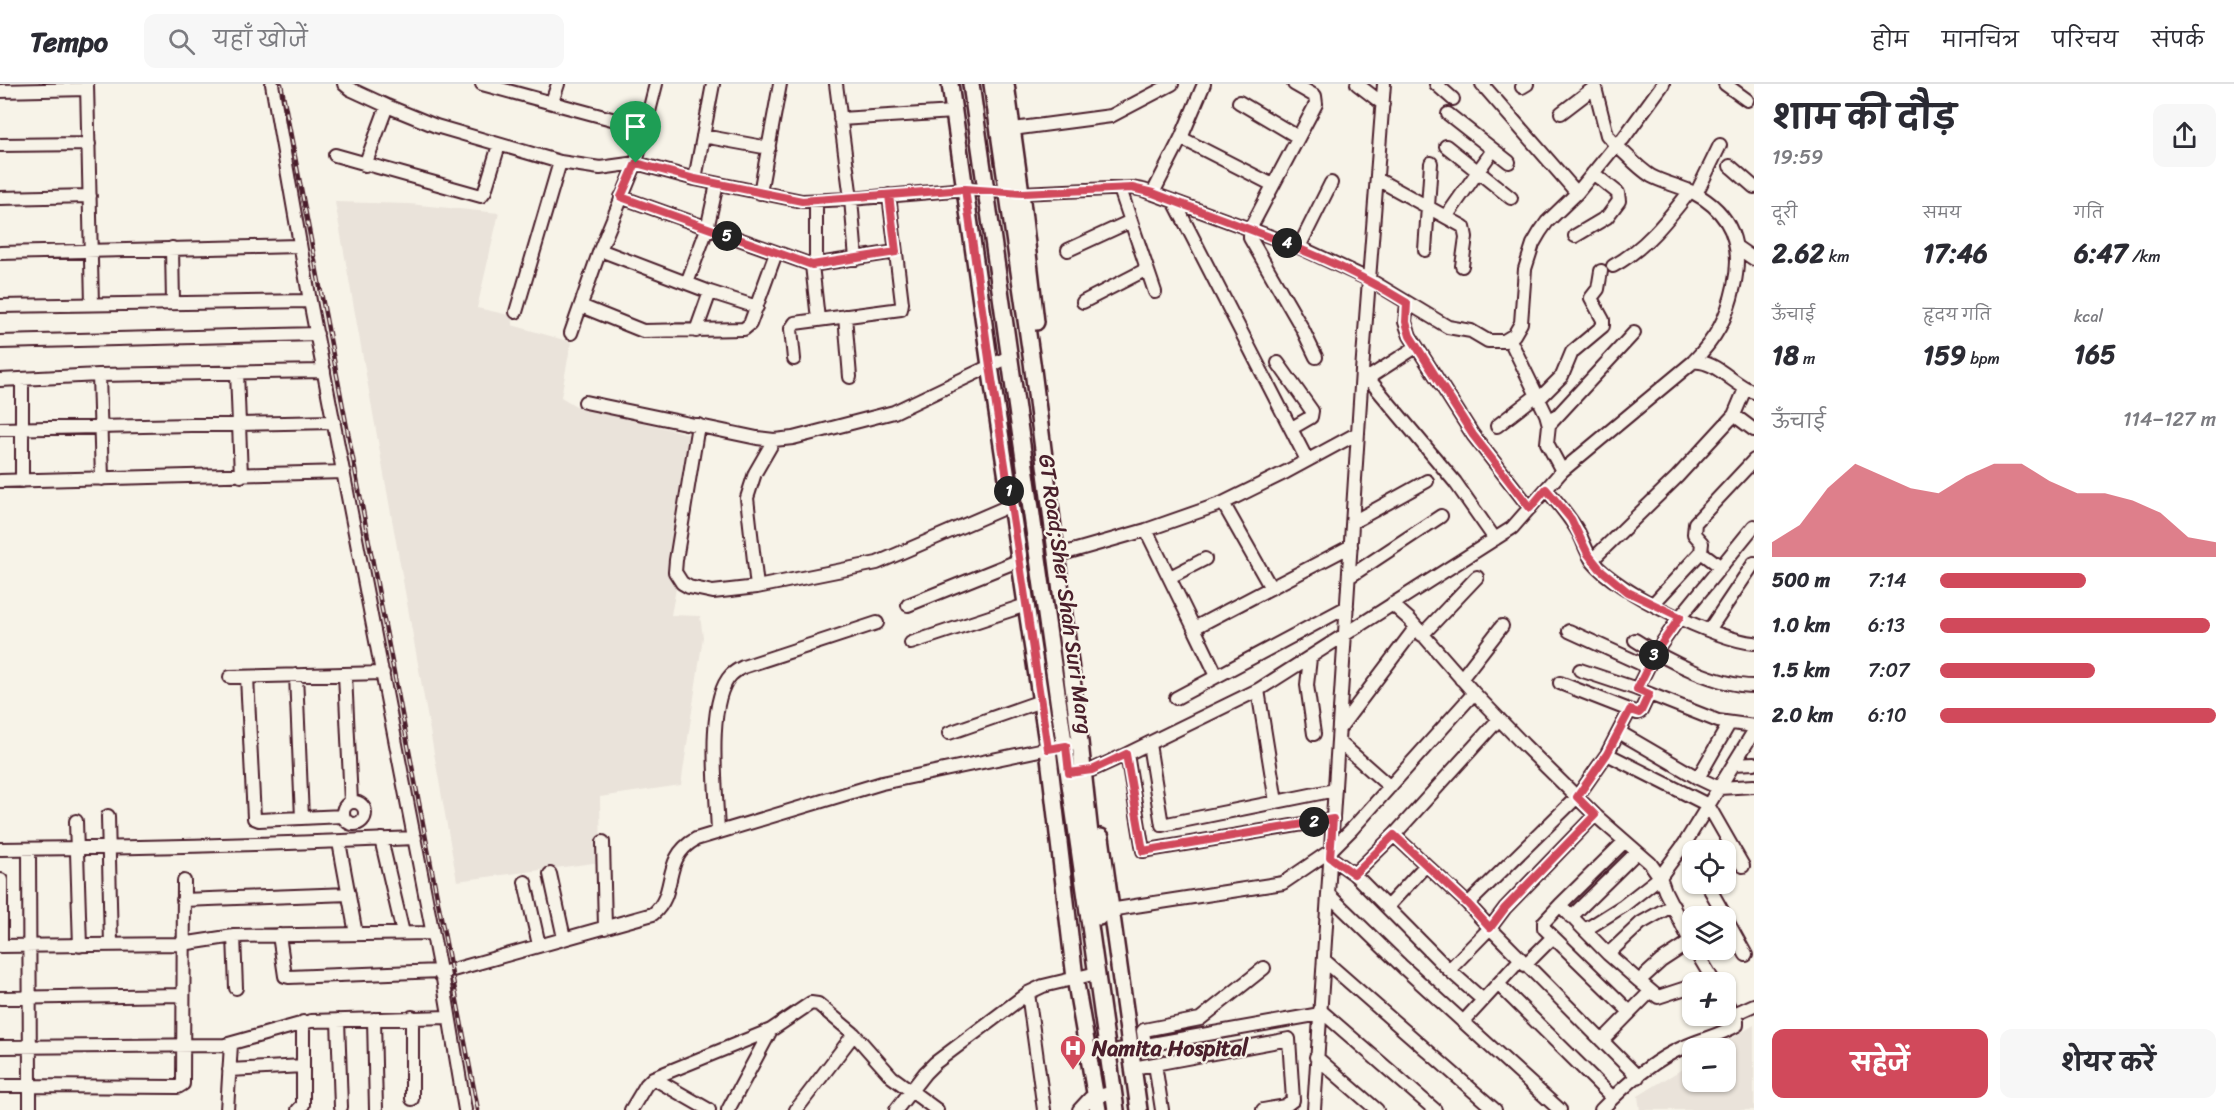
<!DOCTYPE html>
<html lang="hi">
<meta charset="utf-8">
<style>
:root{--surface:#fff;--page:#f7f7f7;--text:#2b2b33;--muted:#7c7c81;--line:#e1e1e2;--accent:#d1495b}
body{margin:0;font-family:Sriracha,"Playpen Sans Deva",sans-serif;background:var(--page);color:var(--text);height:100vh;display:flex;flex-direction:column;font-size:22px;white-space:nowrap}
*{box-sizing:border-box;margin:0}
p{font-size:20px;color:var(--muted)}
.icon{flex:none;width:33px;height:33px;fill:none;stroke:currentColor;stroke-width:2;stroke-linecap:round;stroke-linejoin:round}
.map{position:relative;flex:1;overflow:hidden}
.sheet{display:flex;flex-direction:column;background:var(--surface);width:480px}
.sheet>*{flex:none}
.controls{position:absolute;left:1682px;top:756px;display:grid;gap:12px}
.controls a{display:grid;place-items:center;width:54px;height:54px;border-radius:12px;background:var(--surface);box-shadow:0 2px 4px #0004;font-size:30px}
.pin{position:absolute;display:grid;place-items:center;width:51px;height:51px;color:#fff;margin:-62px -26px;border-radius:50% 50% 50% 0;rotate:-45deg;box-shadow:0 0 6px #0007}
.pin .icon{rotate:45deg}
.km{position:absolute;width:30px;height:30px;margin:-15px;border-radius:50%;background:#222;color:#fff;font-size:16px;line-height:30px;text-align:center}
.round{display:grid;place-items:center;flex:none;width:63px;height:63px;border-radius:12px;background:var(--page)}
.head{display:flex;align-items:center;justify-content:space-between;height:102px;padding:0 18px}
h1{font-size:33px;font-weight:700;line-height:45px}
.metrics{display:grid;grid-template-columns:repeat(3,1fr);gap:9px;height:102px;padding:6px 18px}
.metrics div{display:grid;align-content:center}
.metrics b{font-size:26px;font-weight:700}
.metrics small{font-size:16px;font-weight:400}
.metrics p{font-size:16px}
.chart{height:168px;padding:12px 18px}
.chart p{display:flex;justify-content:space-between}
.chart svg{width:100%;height:108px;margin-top:6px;fill:var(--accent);opacity:.7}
.button{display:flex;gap:12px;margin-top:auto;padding:12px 18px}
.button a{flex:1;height:69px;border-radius:12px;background:var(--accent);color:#fff;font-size:24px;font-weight:700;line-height:69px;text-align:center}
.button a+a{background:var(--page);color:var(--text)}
ul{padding:0 18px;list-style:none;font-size:20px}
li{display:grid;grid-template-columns:96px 72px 1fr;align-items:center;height:45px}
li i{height:15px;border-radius:8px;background:var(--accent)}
header{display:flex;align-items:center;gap:36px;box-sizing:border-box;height:84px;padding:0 30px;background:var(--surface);border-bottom:2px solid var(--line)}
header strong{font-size:28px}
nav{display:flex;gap:33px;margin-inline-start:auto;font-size:21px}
.search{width:420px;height:54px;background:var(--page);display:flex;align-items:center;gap:15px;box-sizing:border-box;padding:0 21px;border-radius:12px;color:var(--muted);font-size:22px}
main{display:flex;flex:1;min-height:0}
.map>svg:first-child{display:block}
.built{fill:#eae3da}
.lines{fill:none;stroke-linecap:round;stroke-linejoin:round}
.minor-casing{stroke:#4a1f2b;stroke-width:16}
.major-casing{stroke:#4a1f2b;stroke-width:20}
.minor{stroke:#f7f3e8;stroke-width:12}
.major{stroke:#f7f3e8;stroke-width:15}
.rail-casing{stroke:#4a1f2b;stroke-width:4.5}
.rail{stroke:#f7f3e8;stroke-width:2;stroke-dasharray:7;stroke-linecap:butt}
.route-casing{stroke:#fff;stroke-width:12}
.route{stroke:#d1495b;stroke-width:8}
.labels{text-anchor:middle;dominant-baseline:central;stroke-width:4.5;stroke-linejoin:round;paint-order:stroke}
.street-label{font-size:22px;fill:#4a1f2b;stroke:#f7f3e8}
.poi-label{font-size:22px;font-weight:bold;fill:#4a1f2b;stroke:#f7f3e8;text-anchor:start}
</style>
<header>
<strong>Tempo</strong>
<div class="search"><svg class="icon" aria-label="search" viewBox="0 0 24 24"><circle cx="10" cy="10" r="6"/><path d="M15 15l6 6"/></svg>यहाँ खोजें</div>
<nav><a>होम</a><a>मानचित्र</a><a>परिचय</a><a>संपर्क</a></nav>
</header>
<main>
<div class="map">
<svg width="1754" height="1026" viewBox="0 0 1754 1026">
<rect width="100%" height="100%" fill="#f7f3e8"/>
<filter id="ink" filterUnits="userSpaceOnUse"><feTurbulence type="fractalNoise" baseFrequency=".0167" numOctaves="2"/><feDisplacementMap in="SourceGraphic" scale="12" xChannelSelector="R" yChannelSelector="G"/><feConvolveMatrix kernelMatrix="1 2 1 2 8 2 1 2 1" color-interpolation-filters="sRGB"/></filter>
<g filter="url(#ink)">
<path class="built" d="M335 118 409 120 499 129 477 224 514 232 512 241 571 258 561 313 576 322 705 354 671 531 700 532 703 553 681 701 600 713 601 778 457 797Z
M1754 941V1026H1640L1638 1012 1692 979V998H1725V964H1715Z"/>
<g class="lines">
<g class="minor-casing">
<path id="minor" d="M87 0 92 220
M272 0 310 217 441 892
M344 0 350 5 387 22 436 42 560 78 600 84 636 79 695 95 802 117 851 115 965 105 1021 109 1132 104 1143 106 1299 163 1370 196 1448 243 1471 247 1488 257H1504L1514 251 1521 239 1525 185 1533 160 1540 148 1547 138 1577 109 1616 61C1627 71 1638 84 1651 92 1664 99 1680 102 1694 109 1732 129 1743 162 1734 202 1727 235 1716 254 1693 278L1562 387 1512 444 1258 606 1127 670 1092 686 1076 689
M482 0 645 44
M836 0 851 115 856 175
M1294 0 1315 12 1316 20 1250 145V154L1302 244 1316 273
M1357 0 1383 20
M1436 0 1453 15
M1482 0 1577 109
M1594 0 1607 51 1616 61 1623 55 1663 0
M1725 0 1747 16
M1522 3 1527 0
M0 7 87 5
M552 18 558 0
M1239 18 1298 53
M1561 29 1595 3
M1448 30 1509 78
M840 35 954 28
M1005 46 1111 32 1172 0
M703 52 769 64
M1181 54 1273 101
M0 61 89 60
M1446 62 1511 114
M335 71 481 112 485 107 499 61
M365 81 387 22
M1730 82 1754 103
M695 95 713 0
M1377 95 1464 143 1466 153 1462 182
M1120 105 1155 208
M760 109 780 0
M1153 109 1181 54 1204 0
M1696 110 1720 61
M621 113 812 181
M0 114 90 112
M816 117V181
M1174 117 1307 376
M1446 133 1493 66
M1575 152 1607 133 1619 117 1618 109 1593 89
M1299 163 1331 99
M172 164 173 219
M1738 164 1754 175
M600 166 710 208 757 223
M1068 166 1131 137
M1425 166 1431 79
M0 169 299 162
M1613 182C1645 165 1668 135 1690 107
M687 199 707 145 717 100
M1083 218 1147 185
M1407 219 1405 238 1410 252 1473 351 1530 424
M0 222 310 217
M581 222 643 247 744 245 750 240 776 169
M516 228 560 78
M845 232 850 293
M818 235 812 181 895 168
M696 247 710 208
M571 249 600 166 636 79 656 0
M1509 254 1546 330 1549 341 1547 359 1562 387
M0 258 317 250
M794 275 791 245 795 239 901 225 902 219 889 111
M1693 278C1715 275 1734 302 1754 308
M1278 279 1312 327 1311 333 1292 344
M1362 287 1455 398 1495 455
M237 288 241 392
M99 291 102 395
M1368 294 1416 263
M22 295V397
M0 296 99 291 324 287
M1745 305 1734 331 1754 346
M1539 315 1562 292 1572 268 1603 242V236L1591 214 1598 205 1601 187
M585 318 757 354 774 356 793 354 894 328 1009 273
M698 341 676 476 675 488 682 499 689 503 713 508 757 503 877 479 1011 421
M1549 341 1634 249
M1497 342 1537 311
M0 345 334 338
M0 397 344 388
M1546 405C1558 419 1570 433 1579 449 1584 459 1587 469 1593 478 1617 508 1716 556 1754 559
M1223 419 1271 504
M1353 438 1427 397
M1754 442 1680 533 1655 569 1637 605 1718 637 1754 642
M1146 446 1194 544 1351 462
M1701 468 1721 483
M1055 472 1146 446 1223 419 1286 388 1358 349
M1592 476 1677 393 1734 331
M1170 493 1205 475
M1349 493 1441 432
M757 503 747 414 755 389 774 356
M1392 520 1410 536 1474 609 1524 661 1595 731 1650 779 1660 793 1665 807 1692 861
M1653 520 1701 468 1702 459 1694 450 1695 439 1754 376
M908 521 1020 476
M1194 544 1217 592
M1709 546 1754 479
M1569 547 1648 583
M1422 551 1477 493
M1635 556C1666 576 1716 602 1754 602
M911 559 1026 521
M1310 574 1307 601 1314 650
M1580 586 1637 605
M345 590 351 718
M296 591 302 734
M230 593 383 589
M247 593 254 734 259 736 343 732
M1461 595 1502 542
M1560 599 1637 629 1641 627 1649 610
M1258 606 1276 718
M1176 614 1347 523
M1339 645 1416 543
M1619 648 1698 694 1719 704 1754 702
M949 649 1041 617
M1338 657 1390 703
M1149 660 1162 741 1335 706
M1127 670 1143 767 1333 735
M1607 670 1708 721 1743 782
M1734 680 1754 679
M1698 694 1729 640
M343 729a11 11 0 1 1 22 0a11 11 0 1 1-22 0Z
M1595 731 1505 824 1490 844 1468 820 1577 713 1607 670 1630 626
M108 732 111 861
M76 737 80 862
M718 748C717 711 705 618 731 591 734 588 739 585 743 583L877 539
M1394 751 1468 820
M381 755 403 849
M339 758 356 850
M603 758 605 844
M0 765C138 764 277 760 415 754
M1330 773 1354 790 1449 886 1490 844 1638 993
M550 790 564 854
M1354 790 1394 751 1499 635
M1 796V862
M525 798 539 861
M1707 800 1725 832
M1328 810 1403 883 1560 1026
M183 816 349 810
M1560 821 1544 838V844L1630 928
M1387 823 1426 781
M1103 827 1283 799 1330 767 1352 745 1474 609
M1571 833 1636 769
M1725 833 1746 871
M1585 846 1623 822 1660 793 1685 759 1754 647
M279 851 285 892 289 893 440 887
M234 852 432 849
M1690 858 1661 877 1639 897 1658 913 1692 902
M0 862 182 860 234 852 236 904
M1695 866 1714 898
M1608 870 1560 821 1624 758
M1324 876 1495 1026
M1520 876 1498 900 1613 1014
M1525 881 1553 853
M1449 886 1483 916
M1639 897 1608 870 1641 839 1673 821
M1028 909 1044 1026
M0 914 183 911
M1320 926 1435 1026
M1734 930 1754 921
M412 933V1015
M374 935 376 1026
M338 936 341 1023
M1463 938 1498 900
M1602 957 1650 908
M1145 962 1143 947 1144 946 1200 935 1264 884
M0 963 225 961 311 937 448 933
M1118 966 1320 930
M1316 973 1377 1026
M1155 980 1162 1026
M1133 984 1289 955 1293 1016 1285 1022 1263 1026
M229 986 303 982
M653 994 709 1026
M0 1002H30L29 765
M30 1026V1002L178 1003 183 1000 184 797
M227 1026 231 960
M298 1026 303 1021V938
M465 1026 442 889 653 830C679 808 660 775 696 755L882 699 1073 659
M631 1026 646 1001 653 994 771 946 811 919 818 920 854 950 892 993 937 1026
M728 1026 771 946
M796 1026 854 950
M896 1026 925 989 935 979 1028 909 1043 902 1097 889
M1079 1026 1090 1014 1114 1008
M1314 1026 1362 287 1384 0
M1601 1026C1624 1002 1653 976 1684 963 1701 955 1721 951 1737 941V937L1725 916"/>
</g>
<g class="major-casing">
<path id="major" d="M950 0 990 282 1048 665 1075 894 1098 1026
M971 0 1116 1026
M992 0 1032 278 1080 658 1099 833
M1006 0 1021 109 1036 238
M1101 753 1139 1026"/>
</g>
<use href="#minor" class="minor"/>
<use href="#major" class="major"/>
<g class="rail-casing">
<path id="rail" d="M281 0 478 1026"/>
</g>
<use href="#rail" class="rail"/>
</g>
</g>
<g class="lines" filter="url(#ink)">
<g class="route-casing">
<path id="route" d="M636 79 695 95 802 117 965 105 990 282 1048 665 1066 662 1069 689 1092 686 1126 670 1143 767 1333 735 1330 773 1354 790 1394 751 1468 820 1490 844 1505 824 1595 731 1577 713 1607 670 1630 626 1639 629 1641 627 1649 610 1637 605 1655 569 1680 533 1628 508 1600 485 1588 470 1571 435 1546 405 1530 424 1473 351 1410 252 1406 238 1407 219C1327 169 1240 143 1153 109L1132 104 1022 109 965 105 889 111 896 168 812 181 621 113 636 79"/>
</g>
<use href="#route" class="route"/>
</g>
<defs>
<g id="hospital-pin" transform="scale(1.35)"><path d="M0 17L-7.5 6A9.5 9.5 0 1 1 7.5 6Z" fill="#d1495b" stroke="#f7f3e8"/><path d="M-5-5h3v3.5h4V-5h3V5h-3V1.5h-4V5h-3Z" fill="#fff"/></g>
</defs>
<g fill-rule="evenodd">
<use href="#hospital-pin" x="1073" y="964"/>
</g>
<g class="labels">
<g class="street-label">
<text transform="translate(1066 510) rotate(82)">GT Road;Sher Shah Suri Marg</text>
</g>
<g class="poi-label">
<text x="1092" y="964">Namita Hospital</text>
</g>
</g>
</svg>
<div class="controls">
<a><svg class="icon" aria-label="locate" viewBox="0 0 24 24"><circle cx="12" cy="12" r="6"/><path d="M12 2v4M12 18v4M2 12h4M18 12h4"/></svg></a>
<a><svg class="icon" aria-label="layers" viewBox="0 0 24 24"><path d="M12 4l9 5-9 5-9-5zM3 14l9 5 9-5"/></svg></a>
<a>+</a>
<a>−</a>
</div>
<div class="pin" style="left:636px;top:79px;background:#1e9e55"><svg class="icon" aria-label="arrive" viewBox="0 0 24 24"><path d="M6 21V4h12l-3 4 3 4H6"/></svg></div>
<b class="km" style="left:1009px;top:407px">1</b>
<b class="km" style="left:1314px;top:738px">2</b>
<b class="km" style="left:1654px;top:571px">3</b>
<b class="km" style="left:1287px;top:159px">4</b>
<b class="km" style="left:727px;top:152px">5</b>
</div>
<section class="sheet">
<div class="head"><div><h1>शाम की दौड़</h1><p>19:59</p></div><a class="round"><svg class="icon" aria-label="share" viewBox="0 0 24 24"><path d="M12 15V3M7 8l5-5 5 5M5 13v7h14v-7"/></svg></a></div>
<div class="metrics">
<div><p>दूरी</p><b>2.62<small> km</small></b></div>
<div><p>समय</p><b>17:46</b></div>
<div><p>गति</p><b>6:47<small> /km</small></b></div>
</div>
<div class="metrics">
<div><p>ऊँचाई</p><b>18<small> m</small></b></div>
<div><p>हृदय गति</p><b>159<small> bpm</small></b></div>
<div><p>kcal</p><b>165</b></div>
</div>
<div class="chart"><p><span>ऊँचाई</span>114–127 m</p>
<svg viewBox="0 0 160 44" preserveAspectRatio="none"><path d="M0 44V38L10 31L20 16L30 6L40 11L50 16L60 18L70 11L80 6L90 6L100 13L110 18L120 18L130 21L140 26L150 36L160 38V44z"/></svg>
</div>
<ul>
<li><b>500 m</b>7:14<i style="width:53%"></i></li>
<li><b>1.0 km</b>6:13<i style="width:98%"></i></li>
<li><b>1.5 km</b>7:07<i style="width:56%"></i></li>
<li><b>2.0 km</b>6:10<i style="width:100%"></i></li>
</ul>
<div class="button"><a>सहेजें</a><a>शेयर करें</a></div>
</section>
</main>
